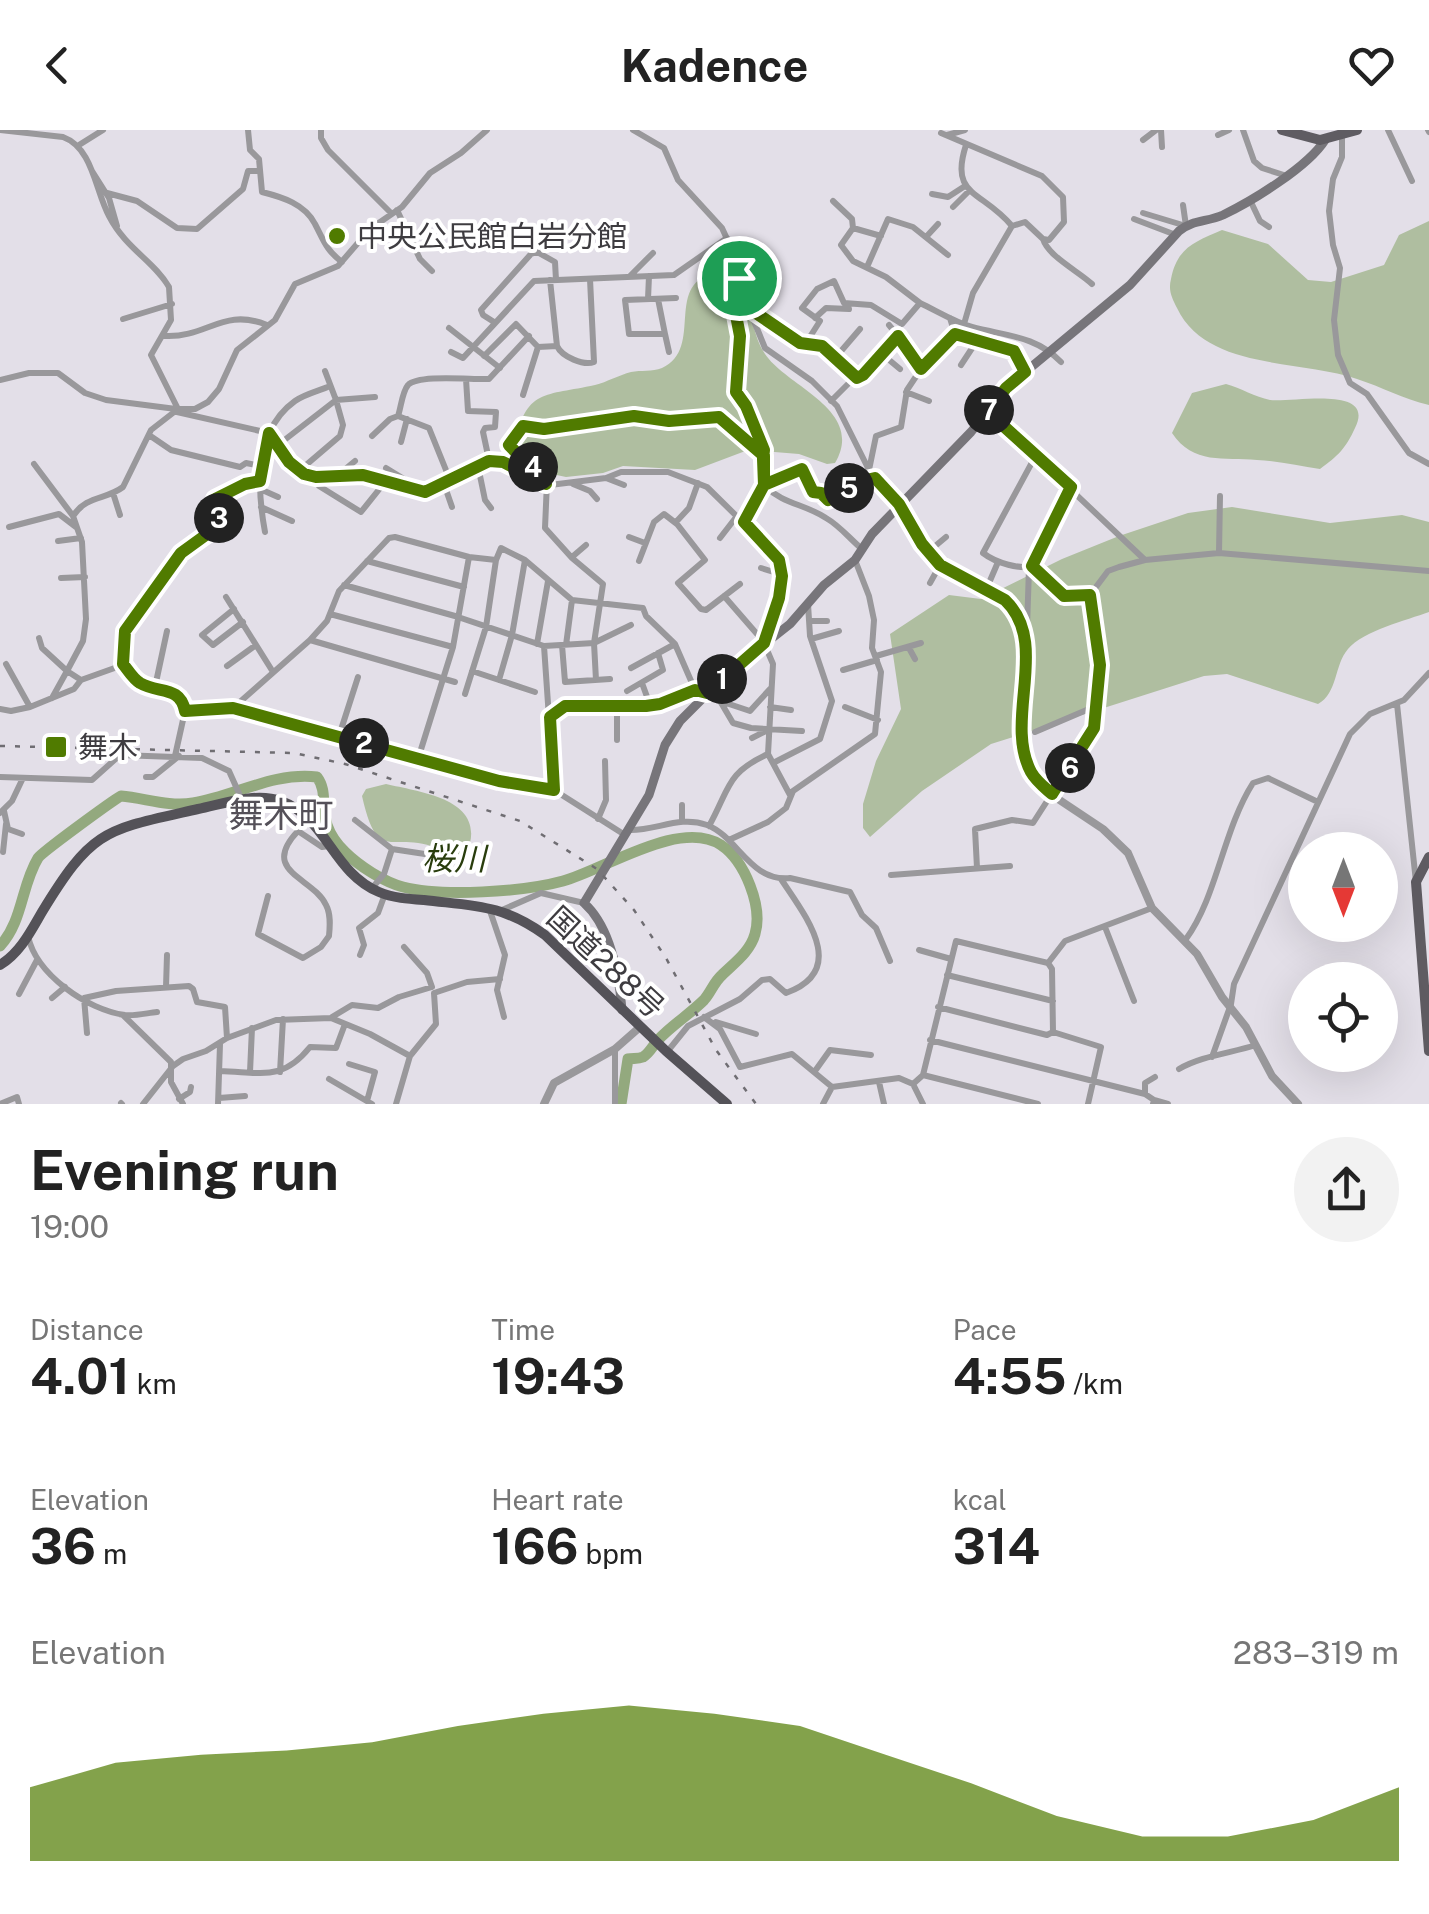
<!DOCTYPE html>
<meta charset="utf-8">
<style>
:root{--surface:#fff;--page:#f2f2f2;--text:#222;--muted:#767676;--accent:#507b00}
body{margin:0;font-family:"Public Sans","Noto Sans JP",sans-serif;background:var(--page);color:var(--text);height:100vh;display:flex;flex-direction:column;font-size:38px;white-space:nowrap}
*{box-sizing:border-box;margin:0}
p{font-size:32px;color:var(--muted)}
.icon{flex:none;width:55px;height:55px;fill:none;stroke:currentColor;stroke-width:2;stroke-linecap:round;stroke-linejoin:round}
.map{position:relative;height:974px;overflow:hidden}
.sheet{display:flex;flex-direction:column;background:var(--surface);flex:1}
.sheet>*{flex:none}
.needle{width:65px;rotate:180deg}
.fabs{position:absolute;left:1288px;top:702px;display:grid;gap:20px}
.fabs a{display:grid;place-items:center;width:110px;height:110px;border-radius:50%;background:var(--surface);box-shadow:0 10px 40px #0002;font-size:50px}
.pin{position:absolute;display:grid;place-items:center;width:85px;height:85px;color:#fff;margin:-42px;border:5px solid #fff;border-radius:50%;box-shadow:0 2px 10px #0007}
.km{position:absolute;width:50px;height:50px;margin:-25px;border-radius:50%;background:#222;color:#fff;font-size:28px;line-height:50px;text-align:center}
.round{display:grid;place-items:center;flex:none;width:105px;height:105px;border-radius:52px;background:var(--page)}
.summary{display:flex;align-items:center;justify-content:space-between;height:170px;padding:0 30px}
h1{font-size:55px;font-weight:700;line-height:75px}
.metrics{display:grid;grid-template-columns:repeat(3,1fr);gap:15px;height:170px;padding:10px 30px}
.metrics div{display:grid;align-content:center}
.metrics b{font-size:50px;font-weight:700}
.metrics small{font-size:28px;font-weight:400}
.metrics p{font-size:28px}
.chart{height:280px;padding:20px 30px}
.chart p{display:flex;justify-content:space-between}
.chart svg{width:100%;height:180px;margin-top:10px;fill:var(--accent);opacity:.7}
header{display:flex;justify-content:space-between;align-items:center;height:130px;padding:0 30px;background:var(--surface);font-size:45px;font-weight:700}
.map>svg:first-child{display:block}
.green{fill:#afbea0}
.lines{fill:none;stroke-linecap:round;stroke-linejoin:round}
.river{stroke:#93a97e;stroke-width:11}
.minor{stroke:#99989b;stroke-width:6}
.tertiary{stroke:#99989b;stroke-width:8}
.secondary{stroke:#77757a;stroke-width:9}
.primary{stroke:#5f5c62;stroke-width:10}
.trunk{stroke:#545258;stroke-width:10}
.rail{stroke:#6f6d72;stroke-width:2.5;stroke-dasharray:5 10;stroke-linecap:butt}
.route-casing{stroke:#fff;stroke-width:20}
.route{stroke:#507b00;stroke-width:12}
.poi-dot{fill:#507b00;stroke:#fff;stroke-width:4}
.labels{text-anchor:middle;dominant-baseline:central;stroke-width:8;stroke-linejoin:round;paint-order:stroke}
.poi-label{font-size:30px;fill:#3e3c40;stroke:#fff;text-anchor:start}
.street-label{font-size:30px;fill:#3e3c40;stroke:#fff}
.water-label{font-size:32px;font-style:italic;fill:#293d0d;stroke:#fff}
.quarter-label{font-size:35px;fill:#545058;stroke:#fff}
</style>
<header><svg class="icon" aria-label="back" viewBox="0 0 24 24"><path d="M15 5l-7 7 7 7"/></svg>Kadence<svg class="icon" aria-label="heart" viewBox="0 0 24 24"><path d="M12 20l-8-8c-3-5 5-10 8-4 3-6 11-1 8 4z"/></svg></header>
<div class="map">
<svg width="1429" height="974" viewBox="0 0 1429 974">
<rect width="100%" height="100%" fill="#e3dfe8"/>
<path class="green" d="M1429 91V275C1403 269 1382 257 1357 249 1301 229 1207 241 1177 178 1172 168 1168 161 1171 149 1177 118 1194 112 1222 100L1268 114 1308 150 1331 152 1384 135 1399 105Z
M719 142 741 156C753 178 751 203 765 224 787 257 866 280 835 333L827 334 799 324 748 320 695 340 623 336 603 343 566 347 547 343 537 332 524 329 515 317C524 258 546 266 595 255 607 252 619 245 631 242 641 240 652 242 662 238 706 218 661 151 719 142Z
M1226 254C1241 258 1255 267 1270 270 1291 273 1377 254 1355 298 1346 318 1338 326 1320 339 1299 336 1278 331 1257 330 1224 327 1193 335 1172 303L1192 263Z
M1232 377 1330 393 1402 385 1429 392V482C1407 490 1363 501 1348 519 1334 535 1338 563 1318 574L1227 544 1204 546 991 614 922 661 870 707 863 698V674L876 631 901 579 890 504 949 465 981 469 1062 429 1119 406 1188 383Z
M386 654C425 663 490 670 466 725 452 729 449 723 437 718 390 700 378 736 362 666L366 659Z"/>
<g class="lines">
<path class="river" d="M0 816C23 791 21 756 38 728 42 722 112 671 121 666 145 668 168 677 193 673 236 666 272 642 317 647 332 667 312 690 345 722 359 736 384 752 403 757 442 767 523 762 563 751 604 740 680 688 721 715 745 731 763 777 755 804 750 822 734 833 722 845 714 852 711 862 704 870 690 884 672 895 658 910 654 914 649 924 643 927 638 929 633 928 628 929L621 974"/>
<path class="minor" d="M0 0 63 7C93 18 95 60 109 86 126 119 154 131 169 157L171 190 151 225 178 279H195L208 272 219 259 237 220 275 190 295 154 338 136 370 99 402 77 430 43 461 23 487 0
M248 0 250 20 259 29 262 62C282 67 305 74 315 94 324 111 326 120 342 132
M321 0V8L328 20 392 84
M633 0 664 18 678 50 722 98 750 159 754 191 765 218 812 251 837 276 869 340 899 374
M1161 0 1162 17
M1243 0 1254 31 1262 38 1287 46
M1388 0 1412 51
M1428 0 1429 2
M947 5 965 0
M1218 5 1229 0
M1342 6V27L1333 49 1329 81 1333 115 1340 138 1334 190 1338 225 1350 253 1367 264 1409 323 1429 334
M1143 10 1156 0
M79 15 103 0
M966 15C949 67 982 60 1012 96
M92 41 109 68 117 96
M107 63 137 71 177 98 197 99 243 59 248 41H259
M932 64 948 67 965 56
M1250 70 1260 91 1269 97
M833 71 852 89 853 98
M1183 75 1186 96
M953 77 970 60
M397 80 420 129 432 141
M1143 83 1186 96
M1134 89 1176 105
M881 106 853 98 841 115 853 131 886 147 920 173
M926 107 938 94
M1043 109C1048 126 1078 141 1092 154
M867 137 888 89 913 97 948 125
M742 142 739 150 744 157 735 180 739 206 737 263 762 312 764 355 801 339 813 362 821 363 828 370 858 352 875 348
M630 146 653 123
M648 169 649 146
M658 169 665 204H629L625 170 676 168
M753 181 800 213 822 215 857 247
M815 188 826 178 849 179
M950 188 955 204 1013 221 1025 242
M123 189 172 174
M494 192 483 185 481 180 531 124 537 122 555 132 556 150
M449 198 500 238
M665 204 669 222
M165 206C207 208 223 177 267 195
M898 206 921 239
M806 213 820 191 802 178 817 159 834 151 844 173 871 175 902 194 920 173C937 181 954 192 972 197 1005 206 1035 205 1061 232
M557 216C562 227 584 236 594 232L590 149
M451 222 463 228 534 151 674 145 727 108
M882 224 900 239
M484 226 516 194 538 217 557 216 550 150
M836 227 860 199
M961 235 984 200
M325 241 336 270 375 267
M466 249 468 281 496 282 495 297 485 298 483 302 489 330
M0 250 29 243H58L85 263 106 270 176 279
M906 262 929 271
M523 265 538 217
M831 271 851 251 863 245 898 206 889 195
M988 281 1145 430
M177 282 269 303 289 332 309 346 363 345 425 362 489 331 496 330 540 353 550 355 606 348 621 342H668L707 357 772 421 779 430 782 446 779 468 764 513 773 534 768 624 790 665
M149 305 171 320 240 337 246 333 261 336
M372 306 390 289 398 286
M401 312 407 289
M278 315 336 270 343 295 340 306 299 341
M1036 325 983 423C996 433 1020 440 1035 436L1066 467 1090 465
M34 334 73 386 82 412 86 489 83 511 67 541 81 550 123 535C128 540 133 549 140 553 158 564 180 555 185 581L233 578 499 651 554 660 625 705
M478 336 485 370 491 378
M386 338 404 349 409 358
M869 340 876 306 901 297 907 260 921 239 964 194 973 163 1012 96 1025 92 1043 109 1049 110 1064 92 1063 67 1042 46 941 3
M337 346 355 331
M316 347 319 356 361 382 385 352
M606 348 624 355
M450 350 429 298 398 286C401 278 402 262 408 255 419 244 473 250 489 249L529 206
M444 354 452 377
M573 354 590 361 597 369
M260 359 278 367
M113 363 120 385
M261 377 292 391
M73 386C87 365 106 370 123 357L151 300 178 279
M676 392 689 378 698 353
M745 392 764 355C784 375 803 373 826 388 840 396 850 409 862 419
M9 397 59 384 76 397
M265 402C257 359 254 300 295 271 305 264 319 261 330 256
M629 407 645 413
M720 408 737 386
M58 411 81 408
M928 422 946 407
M1219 423 1220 366
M572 427 586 415
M367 431 464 457
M639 431 654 392 664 384 677 394 705 430 678 453 701 479 706 480 740 454
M1032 436 1071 357
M761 438 777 443
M61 448 85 447
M930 453 940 435
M344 455 455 486 544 516 594 513 603 454 572 428 545 398 547 352 509 315 520 298 544 299 634 286 669 291 719 287 764 326
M986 460 998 432
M724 466 764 512
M226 467 273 542
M234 479 202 505 213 515 243 492
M330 484 453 517
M810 491H827
M39 508 42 518 67 541 52 568
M1023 508 1027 498 1029 438
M811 509 839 501
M310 510 455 552
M537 514 548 451
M562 515 565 552 610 549
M566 515 572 470
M544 516 554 660
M909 518 915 529
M876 526 921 513
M6 534 30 577 74 559 81 550
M123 535 125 501 181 423 221 394 215 369 245 354 260 351
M227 536 256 515
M631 538 675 514
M843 540 877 530
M472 541 535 562
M499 550 512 505 525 430
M596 550 594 513 631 495
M642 553 650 575
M155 557 167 501
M627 561 663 540 658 523
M709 563 720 571 733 593 751 598 802 601
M465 564 486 497 496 430
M720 571 750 581 770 559
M1397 574 1416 752
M617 577V610
M770 577 791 580
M845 577 878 590
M233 578 310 510 327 491 339 461 389 408 395 407 469 427 496 430 501 418 525 430 572 470 643 478 646 486 675 514 695 560
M0 579 11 581 30 577
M550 587C579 567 619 579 653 575 671 573 690 556 707 563
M1035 602 1096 576
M339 606 358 547
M752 608 768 600
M377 617 382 601
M175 626 185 581
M418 629 453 517 469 427
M775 632 820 609 832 571 810 506 808 474
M0 647 92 650 120 625 202 628 229 641 242 670
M146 647H153L179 626
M682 675V690
M4 681 8 699 22 704
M0 683 12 671 22 650
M598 689 606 670 605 631
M355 690 392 719 438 726
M709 696C730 658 726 643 768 624
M629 700C656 701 679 685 707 695 738 707 750 752 790 748L850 762 862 785 876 798 890 831
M731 709 768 692 786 678 793 661 875 604 881 542 872 518 874 490 869 466 855 430
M3 722 6 694
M977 738 975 699 1012 690 1033 693 1094 598 1101 535 1090 465 1108 441 1119 437 1145 430 1219 423 1429 441
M891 745 1010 736
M373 757 384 744 392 719
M268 766 258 804 303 828 321 817 329 806C330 796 331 784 326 775 313 747 259 742 298 701L322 717 329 716
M489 778 505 825 497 860 504 887
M502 780 541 763 584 773
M1105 797 1134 871
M28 806C36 844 87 880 125 885 136 886 147 883 157 882
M1186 809C1217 767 1223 700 1253 653L1268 648 1318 672
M404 817 427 843 432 857
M919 820 951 829
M360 825 364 815 359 798 378 783 385 764
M1048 833 1052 839 1053 902 1101 917 1088 974
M1048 833 1065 811 1152 778
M947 845 1053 871
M166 857 167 825
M19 864 37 830
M52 868 65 857
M938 877 1047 905 1053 902
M123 885 171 932V952L183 974
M332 887 352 875 378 878 399 867 432 857
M704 887 720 899 740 937 792 924 832 957 899 948 913 954
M716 892 756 904
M87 903 84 868 116 861 189 856 193 859 197 872 225 877 227 908
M930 910 1145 964 1154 970 1153 974
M615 919V974
M667 922 688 896 740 869 762 850 770 849 786 863C851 840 803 783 781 749
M1212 927 1231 874 1234 854 1350 604 1370 584 1404 570 1429 543
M349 934 375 942 367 971
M1179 939C1201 926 1231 923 1256 915
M220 941C261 942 282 952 310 917L336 918 345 894
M815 941 830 920 871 925
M250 942 252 898
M280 942 283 889
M923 945 1038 974
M329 949 372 974
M879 952 884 974
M1145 964V953L1155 947
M219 968 245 966
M179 969 190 962 191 957
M1154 970 1168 974
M121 973 122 974
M0 974 17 967 19 974
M143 974 173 936 183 929 206 921 227 908 276 890 331 888 370 904 410 926
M218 974 220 914
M396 974 410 926 436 894 434 863 467 852 500 849
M823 974 832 957
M923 974 913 954 923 945 956 811 1048 833"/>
<path class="tertiary" d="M899 374 922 415 940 435 1005 470 1017 485 1024 518 1021 598 1031 643 1052 665 1103 699 1128 723 1152 778 1197 824 1222 867 1246 897 1272 946 1298 974
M544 974 554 953 615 919 640 897"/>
<path class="secondary" d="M622 880C619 845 611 797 584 773L649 665 665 615 680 591 729 542 790 494 824 455 855 430 872 404 971 302 1006 258 1130 155 1179 101C1192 90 1207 92 1223 85 1252 71 1308 37 1325 10"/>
<path class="primary" d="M1282 0 1320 10 1357 0
M1429 727 1416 752 1429 921"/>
<path class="trunk" d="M0 835C20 823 31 801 42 782 93 698 105 700 198 679 223 674 255 662 281 671 327 688 332 742 379 762 393 768 409 769 424 770 474 776 502 774 545 805L666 921 727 974"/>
<path class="rail" d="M0 616 294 623 345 634 520 691 597 739 634 780 666 828 716 920 756 974"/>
</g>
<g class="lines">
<g class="route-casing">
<path id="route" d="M739 148 744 160 735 180 740 206 736 262 746 276 764 320 763 329 764 355 744 392 779 430 782 446 779 468 764 513 707 563 695 560 660 574 646 576H565L550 587 554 660 499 651 233 578 185 581C180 555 158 564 140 553 133 549 128 540 123 534L125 501 181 423 221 394 215 369 245 354 260 351 269 303 289 332 304 344 316 347 363 345 425 362 489 331 503 332 546 354 509 315 523 296 544 299 634 286 669 291 719 287 764 326V355L802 339 813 362 821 363 828 370 858 352 875 348 899 374 922 414 940 435 1005 470C1051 514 1003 589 1031 642 1036 651 1044 657 1052 664L1094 598 1100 535 1090 465 1064 466 1032 436 1071 357 988 282 1006 258 1025 242 1014 221 955 204 921 239 898 206 863 245 857 248 822 216 800 213 753 181 743 142 739 148"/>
</g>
<use href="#route" class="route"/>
</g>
<g class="poi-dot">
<circle cx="337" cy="106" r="10"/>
<rect x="44" y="605" width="24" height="24" rx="5"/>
</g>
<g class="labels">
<g class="poi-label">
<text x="357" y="106">中央公民館白岩分館</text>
<text x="78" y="617">舞木</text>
</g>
<g class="street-label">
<text transform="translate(606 832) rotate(43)">国道288号</text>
</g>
<g class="water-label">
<text x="454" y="728">桜川</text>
</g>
<g class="quarter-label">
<text x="281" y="684">舞木町</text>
</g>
</g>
</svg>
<div class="fabs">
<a><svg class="needle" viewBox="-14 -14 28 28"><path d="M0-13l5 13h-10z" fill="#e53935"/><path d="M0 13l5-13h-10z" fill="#767676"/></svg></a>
<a><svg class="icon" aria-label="locate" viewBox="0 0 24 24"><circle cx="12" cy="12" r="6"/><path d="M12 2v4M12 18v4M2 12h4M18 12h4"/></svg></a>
</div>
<div class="pin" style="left:739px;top:148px;background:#1e9e55"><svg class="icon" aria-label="arrive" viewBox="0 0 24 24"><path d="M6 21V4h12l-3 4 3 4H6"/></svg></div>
<b class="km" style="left:722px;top:549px">1</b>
<b class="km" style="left:364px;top:613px">2</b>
<b class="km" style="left:219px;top:388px">3</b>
<b class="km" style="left:533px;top:337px">4</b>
<b class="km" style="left:849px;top:358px">5</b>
<b class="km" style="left:1070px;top:638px">6</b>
<b class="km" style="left:989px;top:280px">7</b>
</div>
<section class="sheet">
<div class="summary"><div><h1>Evening run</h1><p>19:00</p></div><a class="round"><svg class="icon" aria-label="share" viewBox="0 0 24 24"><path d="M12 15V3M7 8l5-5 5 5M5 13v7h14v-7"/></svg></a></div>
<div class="metrics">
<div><p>Distance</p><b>4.01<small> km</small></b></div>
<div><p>Time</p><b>19:43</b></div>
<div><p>Pace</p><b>4:55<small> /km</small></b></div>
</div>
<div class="metrics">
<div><p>Elevation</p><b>36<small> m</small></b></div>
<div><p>Heart rate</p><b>166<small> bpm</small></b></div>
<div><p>kcal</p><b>314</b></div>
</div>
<div class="chart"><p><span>Elevation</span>283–319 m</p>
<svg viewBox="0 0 160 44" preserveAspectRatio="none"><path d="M0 44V26L10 20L20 18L30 17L40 15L50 11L60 8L70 6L80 8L90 11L100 18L110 25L120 33L130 38L140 38L150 34L160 26V44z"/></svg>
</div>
</section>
